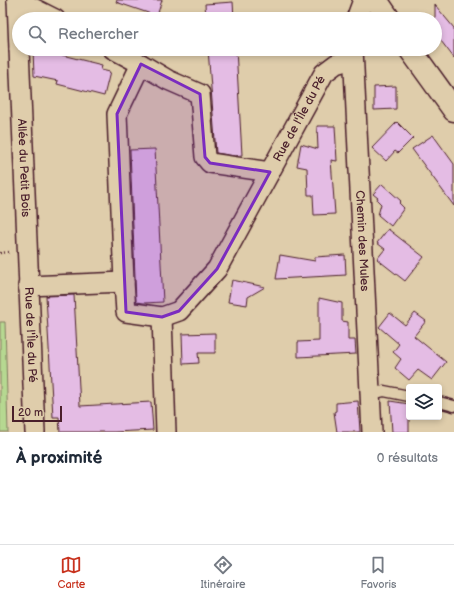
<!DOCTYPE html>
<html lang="fr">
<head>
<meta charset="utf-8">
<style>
	body { margin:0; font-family:"Balsamiq Sans",sans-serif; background:#f2f2f3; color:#1f2937 }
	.controls { position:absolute; right:12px; bottom:12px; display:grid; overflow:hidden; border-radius:4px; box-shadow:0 2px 6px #0003 }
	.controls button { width:36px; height:36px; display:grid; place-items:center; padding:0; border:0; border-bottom:1px solid #e0e1e3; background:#fff; color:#1f2937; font:20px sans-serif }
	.scale { position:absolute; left:12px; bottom:10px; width:50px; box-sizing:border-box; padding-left:4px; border:2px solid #4a1f2b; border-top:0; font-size:11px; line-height:14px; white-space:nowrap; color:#4a1f2b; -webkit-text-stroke:3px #dfcdab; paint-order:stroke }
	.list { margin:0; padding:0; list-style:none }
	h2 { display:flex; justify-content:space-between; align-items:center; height:52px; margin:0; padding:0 16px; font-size:17px }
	h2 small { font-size:13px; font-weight:400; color:#747a83 }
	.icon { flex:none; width:22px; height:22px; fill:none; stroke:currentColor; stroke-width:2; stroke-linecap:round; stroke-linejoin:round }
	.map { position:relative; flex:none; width:454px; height:432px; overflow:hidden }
	.search { position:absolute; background:#fff; box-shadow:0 2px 6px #0003; left:12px; right:12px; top:12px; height:44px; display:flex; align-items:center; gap:10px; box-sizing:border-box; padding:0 14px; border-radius:22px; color:#747a83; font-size:15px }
	.sheet { height:112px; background:#fff }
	nav { display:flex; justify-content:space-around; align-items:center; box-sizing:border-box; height:56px; border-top:1px solid #e0e1e3; background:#fff; font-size:11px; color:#747a83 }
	nav a { display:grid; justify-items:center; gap:2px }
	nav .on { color:#c8321e }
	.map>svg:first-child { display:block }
	.green { fill:#b6d891; stroke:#807c5e }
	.building { fill:#e4bce4; stroke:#4a1f2b }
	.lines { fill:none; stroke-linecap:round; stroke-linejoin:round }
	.service-casing { stroke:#4a1f2b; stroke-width:13 }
	.minor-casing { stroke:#4a1f2b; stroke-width:22 }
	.tertiary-casing { stroke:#4a1f2b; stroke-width:25 }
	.path { stroke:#4a1f2b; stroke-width:2.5; stroke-dasharray:1 3; stroke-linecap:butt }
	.service { stroke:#dfcdab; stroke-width:10 }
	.minor { stroke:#dfcdab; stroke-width:19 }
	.tertiary { stroke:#dfcdab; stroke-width:22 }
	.marked { fill:#7b2cbf; fill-opacity:0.2; stroke:#7b2cbf; stroke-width:3; stroke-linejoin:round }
	.labels { text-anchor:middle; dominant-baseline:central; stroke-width:4; stroke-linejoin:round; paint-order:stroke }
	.street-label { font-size:12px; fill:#4a1f2b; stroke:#dfcdab }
</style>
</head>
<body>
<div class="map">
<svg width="454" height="432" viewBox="0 0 454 432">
	<rect width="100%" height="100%" fill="#dfcdab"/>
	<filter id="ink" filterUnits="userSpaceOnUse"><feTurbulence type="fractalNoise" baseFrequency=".025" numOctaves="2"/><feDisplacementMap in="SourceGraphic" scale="8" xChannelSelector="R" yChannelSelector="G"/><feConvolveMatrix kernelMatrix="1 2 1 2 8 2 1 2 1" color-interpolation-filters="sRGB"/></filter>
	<g filter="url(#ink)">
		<polygon class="green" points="0,322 5,322 8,432 0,432"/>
		<g class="building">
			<polygon points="117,0 162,0 157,16 116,2"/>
			<polygon points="233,2 234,19 206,19 205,4"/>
			<polygon points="435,5 454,28 454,58 435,33"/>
			<polygon points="33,49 59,49 58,54 102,65 101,70 110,72 104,96 57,84 58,81 34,76"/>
			<polygon points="208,49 236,49 242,155 235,156 216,153"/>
			<polygon points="396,86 396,109 374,110 374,87"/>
			<polygon points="397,122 413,138 398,153 395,151 386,161 372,148"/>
			<polygon points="317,126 335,126 337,161 331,160 335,214 314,215 313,195 308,195 307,168 297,166 301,144 318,149"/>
			<polygon points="433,135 454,164 454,206 412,149"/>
			<polygon points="155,149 163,302 144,303 136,302 130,150"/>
			<polygon points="382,184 401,201 399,203 404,208 391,226 378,215 381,204 377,200 378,198 373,194"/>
			<polygon points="388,229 424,257 405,281 377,259 385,249 377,243"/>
			<polygon points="280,255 315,261 315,257 345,255 346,275 276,279"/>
			<polygon points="232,280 237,281 265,287 248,297 247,305 228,302"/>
			<polygon points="74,295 80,406 151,402 153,430 114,432 60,432 59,417 53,417 46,296"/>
			<polygon points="319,298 342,303 342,321 348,322 348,340 355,340 356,354 298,357 298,342 319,341"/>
			<polygon points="390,313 405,325 415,313 426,321 414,336 446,362 432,380 418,370 409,380 395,368 401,359 393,352 399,344 379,327"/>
			<polygon points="215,333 215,353 198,353 199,363 183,364 182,334"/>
			<polygon points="358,401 360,432 337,432 334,412 336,411 336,403"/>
			<polygon points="390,401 409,404 409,432 392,432"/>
		</g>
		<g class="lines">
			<g class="service-casing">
				<g id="service">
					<polyline points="370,394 384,391 409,396"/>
					<polyline points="439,402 454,406"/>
				</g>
			</g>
			<g class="minor-casing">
				<g id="minor">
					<polyline points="17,0 19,49"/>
					<polyline points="17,0 55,19"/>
					<polyline points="356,19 363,0"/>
					<path id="s1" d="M19,49L35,432"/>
					<polyline points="113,49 141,64 168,80 200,94 205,157 210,163 270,172"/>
					<path id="s2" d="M353,49L372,432"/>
					<path id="s3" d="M141,64L117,114L124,282L126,312L162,317L179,311L217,269L324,73L336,64L353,59"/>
					<polyline points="28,286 124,282"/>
					<polyline points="162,317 166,432"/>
				</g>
			</g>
			<g class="tertiary-casing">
				<g id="tertiary">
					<polyline points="376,0 389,19"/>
					<polyline points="410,49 454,110"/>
				</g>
			</g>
			<polyline class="path" points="0,253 10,252"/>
			<use href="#service" class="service"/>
			<use href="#minor" class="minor"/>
			<use href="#tertiary" class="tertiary"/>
		</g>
	</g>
	<path class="marked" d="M141,64L200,94L205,157L210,163L270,172L217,269L179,311L162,317L126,312L117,114Z"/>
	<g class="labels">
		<g class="street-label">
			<text stroke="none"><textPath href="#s3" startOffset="536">Rue de l'Île du Pé</textPath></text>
			<text stroke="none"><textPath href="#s1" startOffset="119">Allée du Petit Bois</textPath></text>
			<text stroke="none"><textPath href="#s2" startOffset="192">Chemin des Mules</textPath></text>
			<text stroke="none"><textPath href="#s1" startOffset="286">Rue de l'Île du Pé</textPath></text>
		</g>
	</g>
</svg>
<div class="controls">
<button><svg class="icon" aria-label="layers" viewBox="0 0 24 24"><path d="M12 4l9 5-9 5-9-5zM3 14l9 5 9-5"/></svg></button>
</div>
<div class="scale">20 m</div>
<div class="search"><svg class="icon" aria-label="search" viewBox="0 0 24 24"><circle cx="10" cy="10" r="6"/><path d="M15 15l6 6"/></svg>Rechercher</div>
</div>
<section class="sheet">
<h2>À proximité<small>0 résultats</small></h2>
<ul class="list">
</ul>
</section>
<nav>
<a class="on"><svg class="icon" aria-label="map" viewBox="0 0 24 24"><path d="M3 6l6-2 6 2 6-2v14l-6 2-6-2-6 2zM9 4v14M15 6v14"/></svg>Carte</a>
<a><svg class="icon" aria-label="directions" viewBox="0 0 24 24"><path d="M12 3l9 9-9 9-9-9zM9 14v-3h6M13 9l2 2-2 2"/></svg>Itinéraire</a>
<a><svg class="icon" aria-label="saved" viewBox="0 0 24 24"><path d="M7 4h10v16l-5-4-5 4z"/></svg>Favoris</a>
</nav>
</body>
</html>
